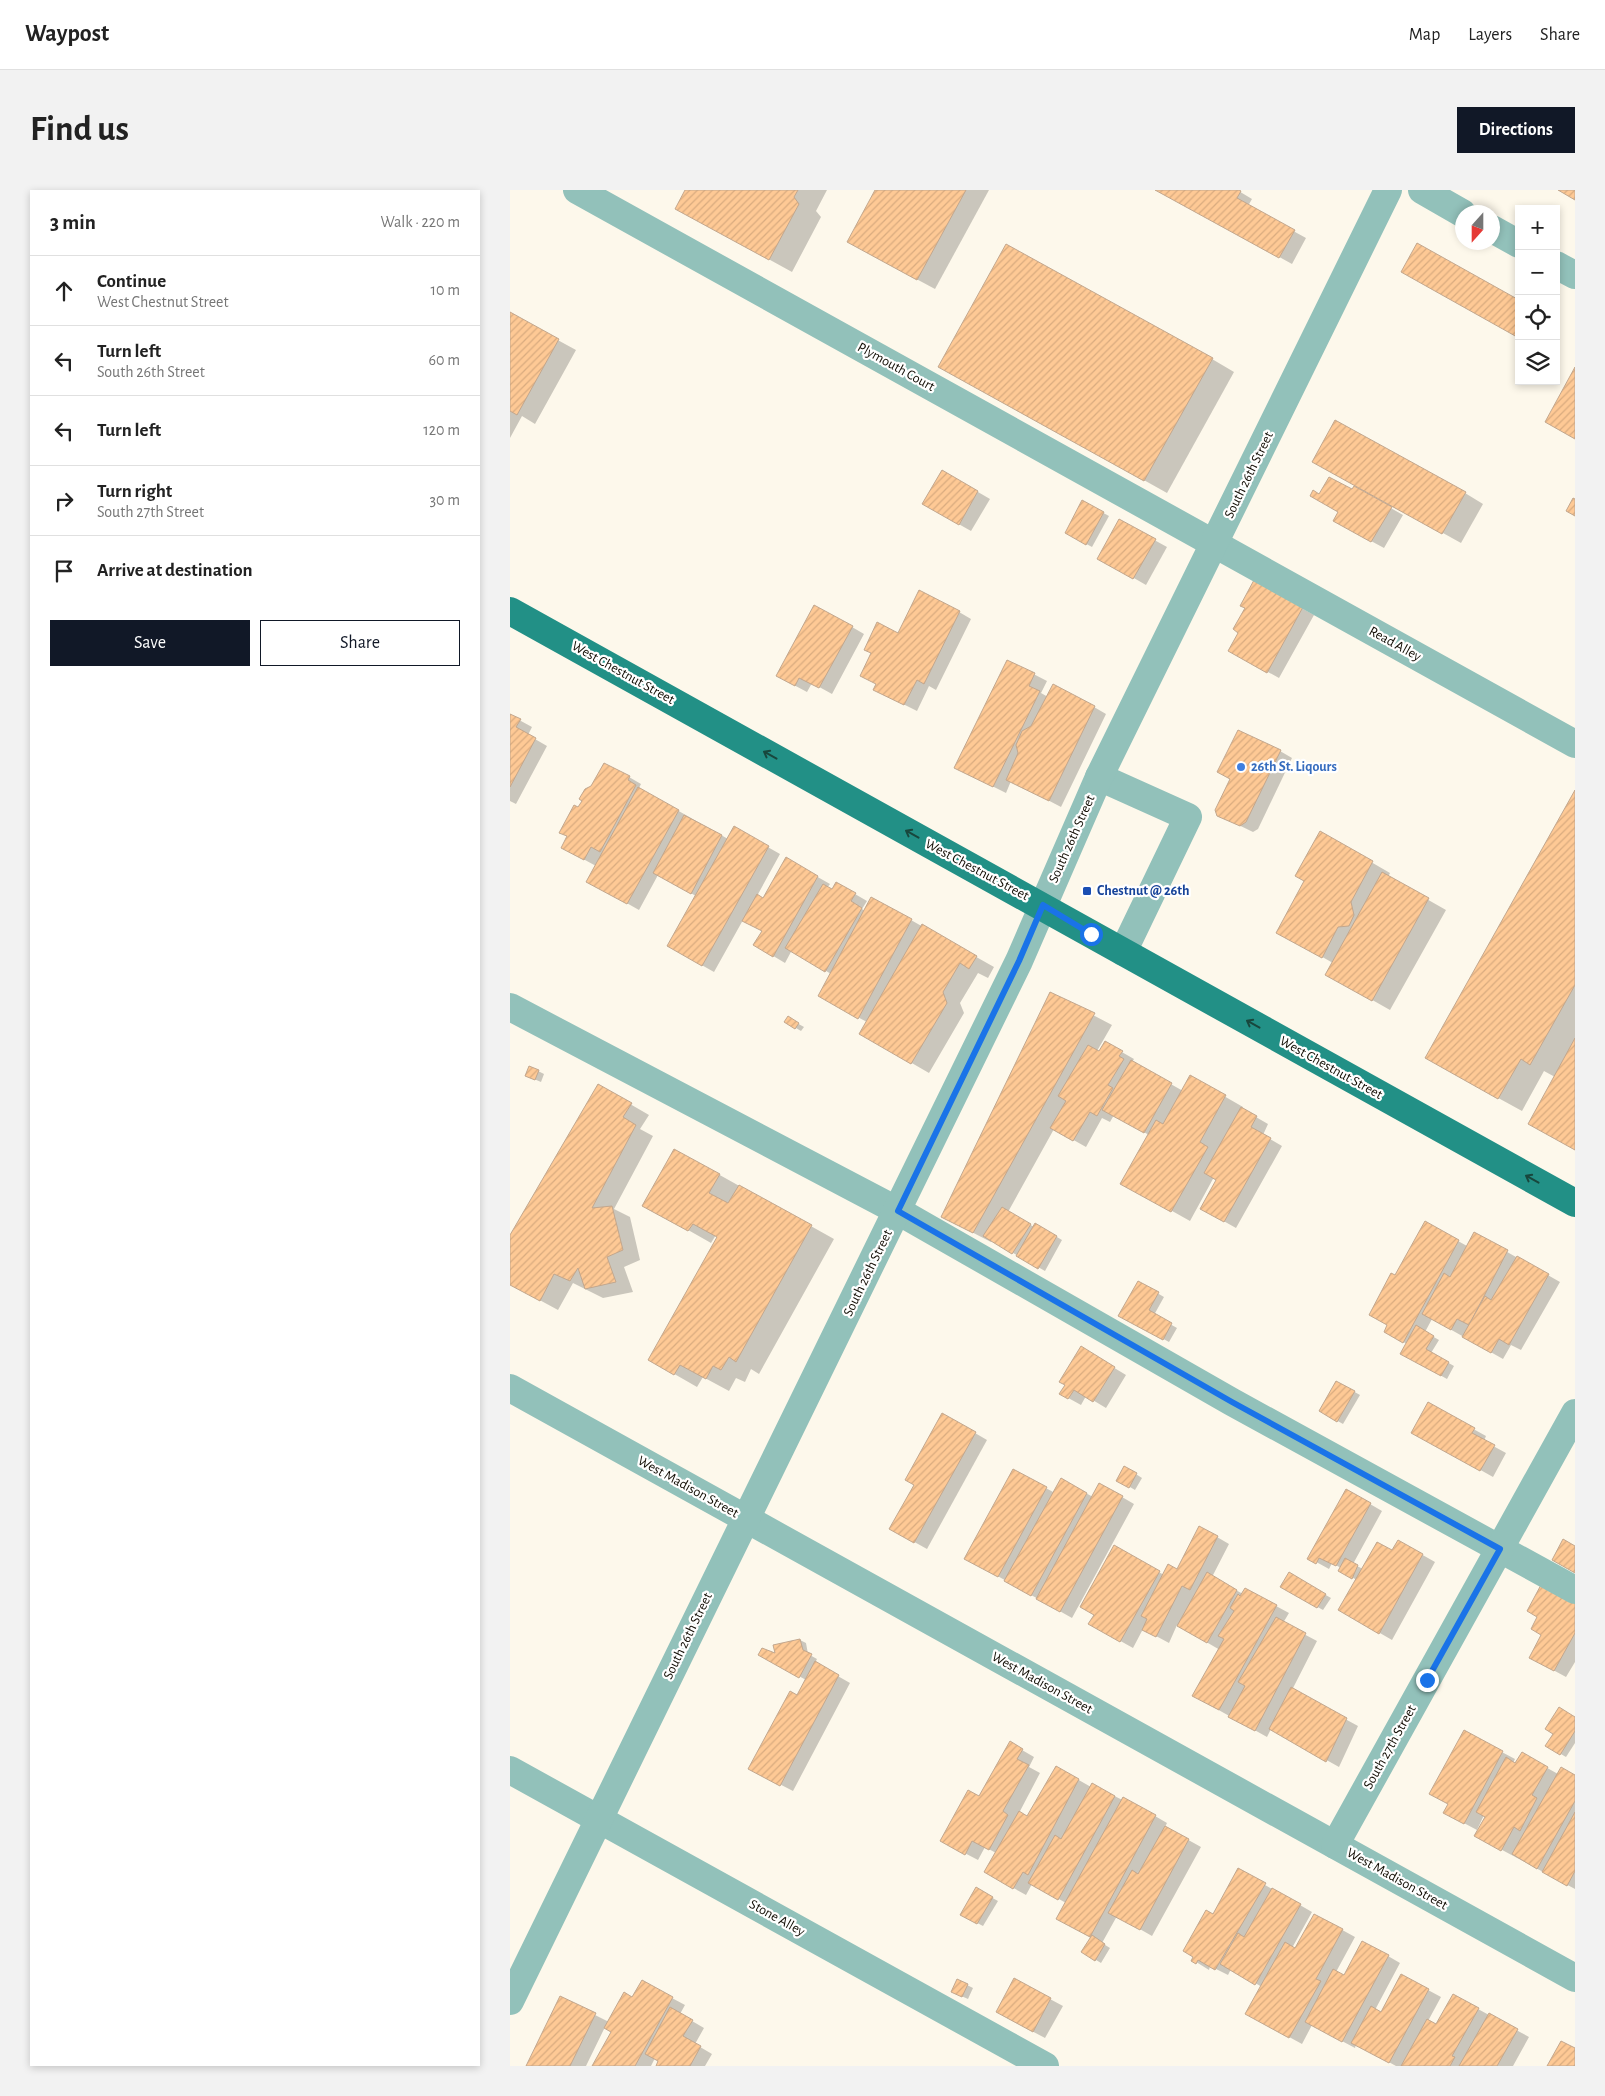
<!DOCTYPE html>
<html lang="en">
<head>
<meta charset="utf-8">
<style>
	body { margin:0; font-family:"Alegreya Sans",sans-serif; background:#f2f2f2; color:#222 }
	.controls { position:absolute; right:15px; top:15px; display:grid; overflow:hidden; border-radius:0px; box-shadow:0 2px 8px #0003 }
	.controls button { width:45px; height:45px; display:grid; place-items:center; padding:0; border:0; border-bottom:1px solid #e0e0e0; background:#fff; color:#222; font:25px sans-serif }
	.compass { position:absolute; left:945px; top:15px; width:45px; height:45px; border-radius:50%; background:#fff; box-shadow:0 2px 8px #0003; rotate:201deg }
	.stop { position:absolute; width:15px; height:15px; margin:-11px; border:4px solid #1a73e8; border-radius:50%; background:#fff }
	.stop.end { background:#1a73e8; border-color:#fff; box-shadow:0 1px 5px #0008 }
	.list { margin:0; padding:0; list-style:none }
	h2 { display:flex; justify-content:space-between; align-items:center; height:65px; margin:0; padding:0 20px; font-size:21px }
	h2 small { font-size:16px; font-weight:400; color:#767676 }
	.list li { display:grid; grid-template-columns:32px 1fr auto; gap:15px; align-items:center; box-sizing:border-box; height:70px; padding:0 20px; border-top:1px solid #e0e0e0 }
	.list b { display:block; font-size:19px; white-space:nowrap }
	.list p { margin:0; font-size:16px; white-space:nowrap; color:#767676 }
	.list em { font-size:16px; font-style:normal; color:#767676 }
	.actions { display:flex; gap:10px; padding:15px 20px }
	.actions a { flex:1; padding:11px 0; border:1px solid #111827; border-radius:0px; text-align:center; font-size:18px; color:#111827 }
	.actions .main { background:#111827; color:#fff }
	.icon { flex:none; width:28px; height:28px; fill:none; stroke:currentColor; stroke-width:2; stroke-linecap:round; stroke-linejoin:round }
	.map { position:relative; flex:none; width:1065px; height:1876px; overflow:hidden; border-radius:0px }
	header { display:flex; align-items:center; gap:30px; box-sizing:border-box; height:70px; padding:0 25px; background:#fff; border-bottom:1px solid #e0e0e0 }
	header strong { font-size:24px }
	nav { display:flex; gap:28px; margin-inline-start:auto; font-size:18px }
	.intro { display:flex; align-items:center; justify-content:space-between; box-sizing:border-box; height:120px; padding:0 30px }
	h1 { margin:0; font-size:35px }
	.button { padding:12px 22px; border-radius:0px; background:#111827; color:#fff; font-size:18px; font-weight:700 }
	main { display:flex; gap:30px; padding:0 30px }
	aside { flex:1; background:#fff; border-radius:0px; box-shadow:0 2px 8px #0003 }
	.map>svg:first-child { display:block }
	.shadow { fill:#0003 }
	.building { fill:url(#building-hatch); stroke:#c2a78e }
	.lines { fill:none; stroke-linecap:round; stroke-linejoin:round }
	.minor { stroke:#92c1ba; stroke-width:28 }
	.major { stroke:#229086; stroke-width:28 }
	.oneway { stroke:#18473d }
	.route { stroke:#1a73e8; stroke-width:6 }
	.shop-dot { fill:#3f7fe0; stroke:#fff; stroke-width:2 }
	.transit-dot { fill:#1a4fb4; stroke:#fff; stroke-width:2 }
	.labels { text-anchor:middle; dominant-baseline:central; stroke-width:4.5; stroke-linejoin:round; paint-order:stroke }
	.street-label { font-size:14px; fill:#100b02; stroke:#fff }
	.shop-label { font-size:14px; font-weight:bold; fill:#366cbe; stroke:#fff; text-anchor:start }
	.transit-label { font-size:14px; font-weight:bold; fill:#164399; stroke:#fff; text-anchor:start }
</style>
</head>
<body>
<header>
<strong>Waypost</strong>
<nav><a>Map</a><a>Layers</a><a>Share</a></nav>
</header>
<div class="intro"><h1>Find us</h1><a class="button">Directions</a></div>
<main>
<aside>
<h2>3 min<small>Walk · 220 m</small></h2>
<ul class="list">
<li><svg class="icon" aria-label="ahead" viewBox="0 0 24 24"><path d="M12 20V5M6 11l6-6 6 6"/></svg><div><b>Continue</b><p>West Chestnut Street</p></div><em>10 m</em></li>
<li><svg class="icon" aria-label="left" viewBox="0 0 24 24"><path d="M17 20v-9H6M10 6l-5 5 5 5"/></svg><div><b>Turn left</b><p>South 26th Street</p></div><em>60 m</em></li>
<li><svg class="icon" aria-label="left" viewBox="0 0 24 24"><path d="M17 20v-9H6M10 6l-5 5 5 5"/></svg><div><b>Turn left</b></div><em>120 m</em></li>
<li><svg class="icon" aria-label="right" viewBox="0 0 24 24"><path d="M7 20v-9h11M14 6l5 5-5 5"/></svg><div><b>Turn right</b><p>South 27th Street</p></div><em>30 m</em></li>
<li><svg class="icon" aria-label="arrive" viewBox="0 0 24 24"><path d="M6 21V4h12l-3 4 3 4H6"/></svg><div><b>Arrive at destination</b></div></li>
</ul>
<div class="actions"><a class="main">Save</a><a>Share</a></div>
</aside>
<div class="map">
<svg width="1065" height="1876" viewBox="0 0 1065 1876">
	<defs>
		<pattern id="building-hatch" width="6" height="6" patternUnits="userSpaceOnUse" patternTransform="scale(1.25)"><rect width="6" height="6" fill="#fec995"/><path d="M-1 1l2-2M0 6l6-6M5 7l2-2" fill="none" stroke="#d9ab7f"/></pattern>
	</defs>
	<rect width="100%" height="100%" fill="#fdf8eb"/>
	<g class="shadow">
		<polygon points="176,0 317,0 306,21 311,27 282,82 189,31"/>
		<polygon points="366,0 479,0 425,99 356,62"/>
		<polygon points="648,0 727,0 742,9 738,16 796,48 782,74"/>
		<polygon points="0,124 66,160 25,234 12,226 0,248"/>
		<polygon points="702,169 724,182 657,303 453,189"/>
		<polygon points="432,281 480,309 461,341 413,314"/>
		<polygon points="821,281 955,303 973,314 951,353"/>
		<polygon points="844,297 893,325 874,358 824,331 829,322 809,305 842,301"/>
		<polygon points="573,312 599,326 582,357 556,343"/>
		<polygon points="610,331 657,357 636,395 589,368"/>
		<polygon points="744,392 804,425 769,488 720,461 730,442"/>
		<polygon points="449,422 461,429 426,500 419,496 407,521 377,506 367,494 362,463 388,445"/>
		<polygon points="342,437 354,444 322,504 302,493 297,502 280,493"/>
		<polygon points="498,471 537,491 531,503 538,507 584,517 596,524 551,617 501,591 496,603 458,584"/>
		<polygon points="0,525 22,537 18,545 37,556 6,614 0,611"/>
		<polygon points="770,561 782,568 748,639 743,642 708,625"/>
		<polygon points="119,587 131,594 129,598 137,603 218,649 224,638 270,664 247,706 254,710 276,669 320,694 317,698 323,700 326,693 357,711 352,719 355,721 362,708 484,777 478,788 468,783 450,813 454,823 419,883 350,843 357,832 321,813 321,784 282,760 275,773 245,755 253,741 233,730 204,782 158,756 186,706 148,685 129,720 90,698 86,676 64,664 69,619"/>
		<polygon points="1065,602 1065,959 1045,887 1034,881 1012,921 939,881"/>
		<polygon points="811,643 880,683 878,687 936,720 880,820 834,794 823,773 768,742 796,691"/>
		<polygon points="541,803 602,835 587,861 590,863 596,853 624,869 622,872 673,901 681,887 733,917 732,919 758,934 753,945 772,956 726,1038 692,1019 708,990 704,987 680,1031 630,1003 639,945 604,925 600,932 592,928 576,957 544,939 498,1022 524,1037 525,1034 552,1050 535,1081 482,1051 481,1052 450,1036"/>
		<polygon points="278,828 294,837 291,841 276,832"/>
		<polygon points="28,881 34,884 31,892 17,886"/>
		<polygon points="89,896 139,925 130,939 143,946 104,1019 120,1027 130,1070 114,1077 123,1102 93,1108 63,1093 48,1120 0,1094 0,1047"/>
		<polygon points="165,960 324,1049 249,1184 241,1179 235,1192 226,1188 219,1201 193,1187 187,1197 140,1170 208,1047 206,1045 201,1053 157,1028"/>
		<polygon points="964,1043 1050,1092 1011,1160 1001,1155 993,1169 922,1129 915,1142 929,1150 921,1163 944,1176 937,1189 892,1164 897,1154 875,1142 879,1135 886,1087 948,1051 957,1056"/>
		<polygon points="628,1092 654,1107 644,1125 667,1138 659,1152 610,1125"/>
		<polygon points="583,1165 616,1185 596,1218 576,1206 571,1215 551,1204"/>
		<polygon points="827,1192 850,1205 833,1234 810,1221"/>
		<polygon points="918,1214 976,1246 974,1251 996,1263 983,1287 903,1242"/>
		<polygon points="465,1243 477,1250 417,1359 381,1339"/>
		<polygon points="615,1277 632,1288 625,1300 608,1290"/>
		<polygon points="504,1281 545,1303 552,1290 583,1307 612,1307 624,1314 562,1428 468,1375"/>
		<polygon points="860,1314 872,1321 843,1374 853,1379 882,1362 888,1351 925,1372 882,1450 830,1420 847,1390 830,1381 831,1378 822,1373 819,1379 799,1368"/>
		<polygon points="707,1347 719,1354 702,1387 733,1404 736,1400 779,1423 773,1433 807,1451 782,1500 848,1536 829,1577 761,1539 757,1547 696,1513 710,1460 667,1435 659,1453 633,1439 623,1458 580,1434 586,1424 604,1357 654,1385 668,1380"/>
		<polygon points="779,1384 821,1408 813,1420 772,1397"/>
		<polygon points="1065,1413 1065,1472 1056,1487 1032,1474 1033,1444 1029,1426"/>
		<polygon points="290,1450 296,1453 298,1464 307,1469 305,1473 340,1493 283,1601 252,1585 296,1490 250,1464 266,1465"/>
		<polygon points="1065,1528 1065,1553 1056,1567 1037,1556"/>
		<polygon points="954,1542 1005,1569 1003,1573 1006,1575 1012,1564 1048,1584 1065,1587 1065,1699 966,1646 977,1627 974,1625 967,1640 935,1623 940,1614"/>
		<polygon points="500,1553 524,1567 519,1577 530,1583 509,1623 517,1628 546,1577 581,1597 582,1595 645,1626 657,1633 655,1637 691,1657 642,1746 607,1726 592,1753 600,1758 591,1773 573,1762 582,1748 560,1736 556,1713 522,1694 516,1705 475,1682 486,1663 475,1657 468,1670 443,1657"/>
		<polygon points="729,1680 802,1722 782,1758 786,1760 805,1725 845,1747 826,1782 834,1787 878,1766 890,1773 865,1820 871,1824 892,1786 931,1807 918,1831 927,1835 968,1819 1019,1847 1003,1876 886,1876 846,1854 845,1858 802,1835 792,1854 737,1824 752,1797 721,1779 718,1785 700,1776 699,1780 683,1770 703,1726"/>
		<polygon points="466,1699 488,1711 473,1736 452,1725"/>
		<polygon points="504,1790 553,1816 535,1848 499,1829"/>
		<polygon points="132,1792 175,1815 170,1824 194,1838 185,1854 202,1864 195,1876 147,1876 150,1871 145,1868 141,1876 83,1876 103,1842 95,1837 76,1876 18,1876 51,1808 99,1832 123,1809"/>
		<polygon points="457,1795 463,1798 458,1809 449,1805"/>
	</g>
	<g class="building">
		<polygon points="175,0 288,0 284,7 289,14 259,70 165,19"/>
		<polygon points="365,0 456,0 407,90 337,52"/>
		<polygon points="645,0 729,0 731,1 727,8 785,40 769,68"/>
		<polygon points="1048,0 1065,0 1065,10"/>
		<polygon points="907,53 1009,110 1009,143 1007,147 891,82"/>
		<polygon points="496,54 703,168 634,291 428,177"/>
		<polygon points="0,122 49,149 7,225 0,221"/>
		<polygon points="1065,177 1065,249 1035,232"/>
		<polygon points="825,230 956,302 932,344 802,272"/>
		<polygon points="432,280 468,301 449,335 412,314"/>
		<polygon points="819,287 842,299 844,296 882,317 861,352 823,331 828,322 800,306 803,300 809,304"/>
		<polygon points="1063,308 1065,309 1065,326 1056,321"/>
		<polygon points="572,310 594,322 576,355 555,343"/>
		<polygon points="609,329 646,349 623,389 587,369"/>
		<polygon points="744,390 793,417 757,483 718,461 728,443 723,439 735,418 730,416"/>
		<polygon points="409,400 450,421 414,494 407,490 394,515 363,500 366,494 350,486 361,463 354,460 367,432 388,443"/>
		<polygon points="304,415 343,436 309,498 289,488 285,496 266,486"/>
		<polygon points="497,470 525,483 519,496 530,501 483,597 444,578"/>
		<polygon points="543,494 585,516 539,611 496,590 508,563 506,555 512,541 521,536"/>
		<polygon points="0,524 11,529 6,537 26,548 0,597"/>
		<polygon points="728,540 771,560 736,632 730,636 707,626 705,620 720,589 707,582"/>
		<polygon points="94,573 120,586 118,590 126,595 90,662 81,657 74,670 51,658 57,646 49,643 64,615 68,617 72,611 69,609 75,599 81,596"/>
		<polygon points="128,597 169,620 117,714 76,692"/>
		<polygon points="1065,600 1065,795 1020,875 1011,869 988,909 915,868"/>
		<polygon points="174,625 212,645 181,704 143,683"/>
		<polygon points="224,636 259,656 192,776 157,756"/>
		<polygon points="810,641 863,671 841,712 844,725 839,736 828,737 812,768 766,743 794,691 785,686"/>
		<polygon points="276,667 308,686 263,767 243,755 252,741 232,731 247,704 253,708"/>
		<polygon points="872,682 919,708 862,811 815,785"/>
		<polygon points="326,692 346,703 341,711 352,718 315,782 275,758 313,694 322,699"/>
		<polygon points="361,707 402,729 348,829 308,806"/>
		<polygon points="412,734 467,766 459,779 450,773 433,802 437,813 401,874 349,844"/>
		<polygon points="540,802 585,823 463,1043 431,1027"/>
		<polygon points="278,826 289,833 285,839 274,832"/>
		<polygon points="1065,848 1065,960 1018,934"/>
		<polygon points="595,851 613,861 609,866 614,869 598,895 603,898 587,926 580,922 563,951 540,938 556,911 548,906 578,855 589,861"/>
		<polygon points="621,870 662,893 634,943 592,920"/>
		<polygon points="19,876 29,880 25,890 15,886"/>
		<polygon points="680,885 716,905 690,952 698,957 661,1022 610,994 646,930 653,934"/>
		<polygon points="88,894 122,913 113,927 126,935 82,1018 102,1016 113,1060 97,1067 106,1092 75,1099 68,1078 60,1091 44,1084 30,1111 0,1095 0,1045"/>
		<polygon points="731,917 747,926 741,937 761,948 714,1032 690,1019 706,990 694,983"/>
		<polygon points="164,959 210,984 199,1003 218,1013 229,995 302,1035 226,1172 219,1167 211,1180 203,1176 196,1189 170,1175 164,1185 138,1170 207,1047 183,1034 178,1041 132,1016"/>
		<polygon points="492,1017 521,1034 502,1064 473,1046"/>
		<polygon points="915,1031 949,1050 893,1153 874,1142 877,1135 859,1125 881,1083 885,1085"/>
		<polygon points="525,1033 547,1046 528,1079 506,1066"/>
		<polygon points="964,1042 998,1060 959,1135 947,1129 941,1140 912,1124 934,1083 940,1087"/>
		<polygon points="1007,1066 1039,1084 999,1155 989,1149 981,1163 952,1147 975,1106 981,1110"/>
		<polygon points="628,1091 649,1102 639,1120 662,1133 653,1150 608,1126"/>
		<polygon points="906,1135 924,1146 916,1159 939,1172 931,1186 890,1164"/>
		<polygon points="571,1156 605,1177 583,1212 564,1200 558,1209 549,1204 555,1195 549,1192"/>
		<polygon points="826,1191 845,1201 827,1232 809,1221"/>
		<polygon points="918,1212 965,1238 962,1243 985,1255 970,1281 901,1243"/>
		<polygon points="432,1223 466,1242 404,1353 379,1339 404,1295 395,1290"/>
		<polygon points="614,1276 627,1283 619,1298 606,1291"/>
		<polygon points="503,1279 537,1297 488,1387 454,1369"/>
		<polygon points="551,1288 577,1303 521,1406 494,1391"/>
		<polygon points="589,1293 613,1306 550,1422 526,1409"/>
		<polygon points="836,1299 861,1313 826,1376 809,1368 806,1374 797,1369"/>
		<polygon points="689,1336 708,1346 680,1400 672,1396 646,1447 632,1440 637,1429 631,1426 658,1374 667,1379"/>
		<polygon points="1053,1349 1065,1356 1065,1383 1042,1370"/>
		<polygon points="888,1350 913,1364 869,1444 828,1420 867,1352 882,1360"/>
		<polygon points="604,1355 650,1381 610,1452 578,1434 584,1425 570,1417"/>
		<polygon points="835,1368 848,1375 842,1389 828,1381"/>
		<polygon points="697,1382 727,1400 697,1453 667,1436"/>
		<polygon points="779,1382 816,1404 807,1418 770,1397"/>
		<polygon points="1032,1393 1065,1411 1065,1443 1044,1481 1019,1468 1031,1445 1021,1439 1027,1427 1017,1421"/>
		<polygon points="735,1398 767,1415 709,1520 682,1506 714,1449 708,1446 724,1421 720,1418 728,1404 730,1406"/>
		<polygon points="766,1427 796,1443 745,1541 718,1527 735,1496 728,1492"/>
		<polygon points="290,1449 293,1460 302,1464 289,1488 248,1465 252,1458 265,1463 263,1455"/>
		<polygon points="305,1471 329,1485 270,1596 238,1579 280,1501 287,1505"/>
		<polygon points="781,1497 837,1528 816,1572 759,1539"/>
		<polygon points="1049,1517 1065,1527 1065,1541 1050,1565 1035,1556 1043,1544 1035,1539"/>
		<polygon points="954,1540 993,1561 954,1634 933,1623 938,1614 919,1604"/>
		<polygon points="500,1551 513,1559 507,1569 519,1575 493,1621 498,1625 479,1660 462,1651 455,1665 430,1651 458,1600 469,1606"/>
		<polygon points="1012,1562 1038,1577 1022,1605 1027,1608 1010,1641 1004,1637 991,1661 964,1646 975,1627 966,1622 996,1567 1005,1573"/>
		<polygon points="546,1576 569,1589 518,1685 513,1682 503,1699 474,1682 509,1621 517,1626"/>
		<polygon points="1051,1577 1065,1585 1065,1611 1027,1679 1002,1664"/>
		<polygon points="582,1593 605,1606 548,1710 518,1693 545,1645 551,1649"/>
		<polygon points="613,1607 646,1625 580,1747 546,1729"/>
		<polygon points="1065,1622 1065,1681 1057,1696 1032,1682"/>
		<polygon points="655,1636 679,1649 630,1740 598,1723 622,1680 628,1684"/>
		<polygon points="728,1678 756,1693 705,1780 688,1770 686,1774 681,1771 683,1767 673,1761 696,1720 703,1724"/>
		<polygon points="466,1697 483,1707 467,1734 450,1725"/>
		<polygon points="762,1698 791,1714 745,1795 710,1774 728,1743 734,1747"/>
		<polygon points="804,1724 833,1739 806,1789 811,1791 779,1848 735,1824 775,1752 785,1758"/>
		<polygon points="582,1745 595,1754 585,1771 571,1762"/>
		<polygon points="852,1751 879,1765 832,1852 795,1832 823,1779 834,1785"/>
		<polygon points="891,1784 919,1799 879,1873 841,1853 861,1816 871,1822"/>
		<polygon points="504,1788 541,1808 523,1842 486,1822"/>
		<polygon points="447,1789 458,1794 452,1807 441,1802"/>
		<polygon points="132,1790 163,1807 125,1876 82,1876 101,1842 94,1838 114,1802 122,1807"/>
		<polygon points="943,1804 969,1818 942,1866 945,1867 940,1876 891,1876 917,1829 926,1834"/>
		<polygon points="50,1806 86,1823 60,1876 16,1876"/>
		<polygon points="160,1817 183,1830 173,1846 191,1856 180,1876 146,1876 148,1871 135,1864"/>
		<polygon points="979,1823 1008,1839 987,1876 949,1876"/>
		<polygon points="1051,1851 1065,1858 1065,1876 1037,1876"/>
	</g>
	<g class="lines">
		<g class="minor">
			<polyline points="67,0 1065,554"/>
			<polyline points="912,0 952,23"/>
			<polyline points="982,39 1009,54"/>
			<polyline points="1046,75 1065,85"/>
			<polyline points="589,587 678,627 613,762"/>
			<polyline points="0,817 388,1021 722,1212 1065,1400"/>
			<polyline points="0,1198 1065,1788"/>
			<polyline points="0,1580 535,1876"/>
			<polyline points="825,1655 1065,1223"/>
			<polyline points="0,1811 509,771 589,587 878,0"/>
		</g>
		<polyline class="major" points="0,421 1065,1013"/>
	</g>
	<defs><path id="oneway-shaft" d="M-6 0H5M1.5-3L5.5 0L1.5 3" fill="none" stroke-width="1.6" stroke-linecap="round" stroke-linejoin="round" transform="scale(1.25)"/></defs>
	<g class="oneway">
		<use href="#oneway-shaft" transform="translate(260 565) rotate(-151)"/>
		<use href="#oneway-shaft" transform="translate(402 644) rotate(-151)"/>
		<use href="#oneway-shaft" transform="translate(743 834) rotate(-151)"/>
		<use href="#oneway-shaft" transform="translate(1022 989) rotate(-151)"/>
	</g>
	<g class="lines">
		<polyline class="route" points="581,744 533,715 509,771 388,1021 722,1212 990,1359 917,1490"/>
	</g>
	<circle class="shop-dot" cx="731" cy="577" r="5"/>
	<rect class="transit-dot" x="572" y="696" width="10" height="10" rx="2.5"/>
	<g class="labels">
		<g class="street-label">
			<text transform="translate(386 177) rotate(29)">Plymouth Court</text>
			<text transform="translate(739 285) rotate(-64)">South 26th Street</text>
			<text transform="translate(885 454) rotate(29)">Read Alley</text>
			<text transform="translate(113 483) rotate(29)">West Chestnut Street</text>
			<text transform="translate(562 649) rotate(-66)">South 26th Street</text>
			<text transform="translate(467 680) rotate(28)">West Chestnut Street</text>
			<text transform="translate(821 878) rotate(29)">West Chestnut Street</text>
			<text transform="translate(358 1083) rotate(-64)">South 26th Street</text>
			<text transform="translate(178 1297) rotate(29)">West Madison Street</text>
			<text transform="translate(178 1446) rotate(-64)">South 26th Street</text>
			<text transform="translate(532 1493) rotate(29)">West Madison Street</text>
			<text transform="translate(880 1557) rotate(-61)">South 27th Street</text>
			<text transform="translate(887 1689) rotate(29)">West Madison Street</text>
			<text transform="translate(267 1728) rotate(29)">Stone Alley</text>
		</g>
		<g class="shop-label">
			<text x="741" y="577">26th St. Liqours</text>
		</g>
		<g class="transit-label">
			<text x="587" y="701">Chestnut @ 26th</text>
		</g>
	</g>
</svg>
<div class="controls">
<button>+</button>
<button>−</button>
<button><svg class="icon" aria-label="locate" viewBox="0 0 24 24"><circle cx="12" cy="12" r="6"/><path d="M12 2v4M12 18v4M2 12h4M18 12h4"/></svg></button>
<button><svg class="icon" aria-label="layers" viewBox="0 0 24 24"><path d="M12 4l9 5-9 5-9-5zM3 14l9 5 9-5"/></svg></button>
</div>
<svg class="compass" viewBox="-18 -18 36 36"><path d="M0-13l5 13h-10z" fill="#e53935"/><path d="M0 13l5-13h-10z" fill="#767676"/></svg>
<div class="stop" style="left:581px;top:744px"></div>
<div class="stop end" style="left:917px;top:1490px"></div>
</div>
</main>
</body>
</html>
